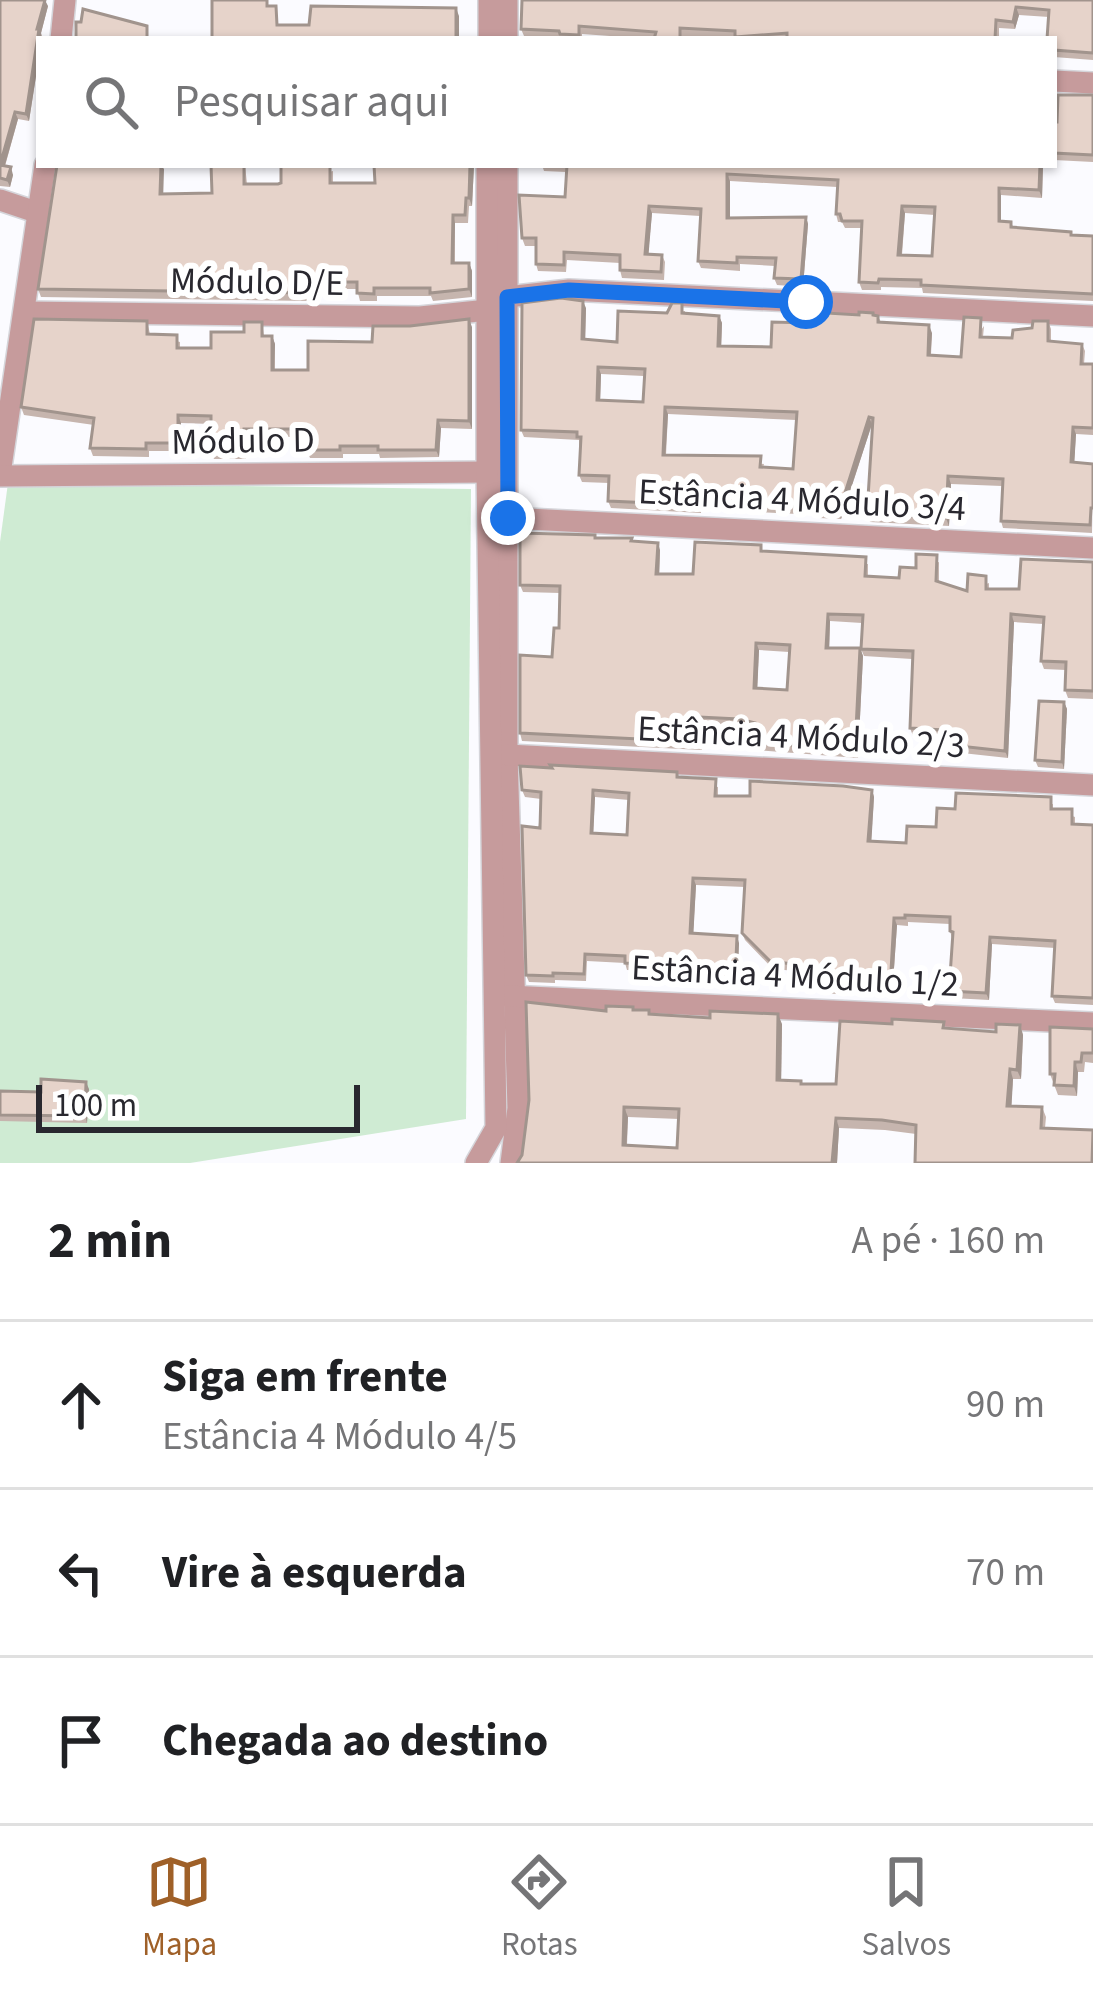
<!DOCTYPE html>
<html lang="pt">
<head>
<meta charset="utf-8">
<style>
	body { margin:0; font-family:"Source Sans 3",sans-serif; background:#f6f6f6; color:#202124 }
	.scale { position:absolute; left:36px; bottom:30px; width:324px; box-sizing:border-box; padding-left:12px; border:6px solid #29282f; border-top:0; font-size:33px; line-height:42px; white-space:nowrap; color:#29282f; -webkit-text-stroke:9px #fff; paint-order:stroke }
	.stop { position:absolute; width:36px; height:36px; margin:-27px; border:9px solid #1a73e8; border-radius:50%; background:#fff }
	.stop.end { background:#1a73e8; border-color:#fff; box-shadow:0 3px 12px #0008 }
	.list { margin:0; padding:0; list-style:none }
	h2 { display:flex; justify-content:space-between; align-items:center; height:156px; margin:0; padding:0 48px; font-size:51px }
	h2 small { font-size:39px; font-weight:400; color:#757577 }
	.list li { display:grid; grid-template-columns:78px 1fr auto; gap:36px; align-items:center; box-sizing:border-box; height:168px; padding:0 48px; border-top:3px solid #e0e0e0 }
	.list b { display:block; font-size:45px; white-space:nowrap }
	.list p { margin:0; font-size:39px; white-space:nowrap; color:#757577 }
	.list em { font-size:39px; font-style:normal; color:#757577 }
	.icon { flex:none; width:66px; height:66px; fill:none; stroke:currentColor; stroke-width:2; stroke-linecap:round; stroke-linejoin:round }
	.map { position:relative; flex:none; width:1093px; height:1163px; overflow:hidden }
	.search { position:absolute; background:#fff; box-shadow:0 3px 9px #0004; left:36px; right:36px; top:36px; height:132px; display:flex; align-items:center; gap:30px; box-sizing:border-box; padding:0 42px; border-radius:0px; color:#757577; font-size:45px }
	.sheet { height:660px; background:#fff }
	nav { display:flex; justify-content:space-around; align-items:center; box-sizing:border-box; height:168px; border-top:3px solid #e0e0e0; background:#fff; font-size:33px; color:#757577 }
	nav a { display:grid; justify-items:center; gap:6px }
	nav .on { color:#9f6028 }
	.map>svg:first-child { display:block }
	.green { fill:#cfebd3 }
	.lines { fill:none; stroke-linecap:round; stroke-linejoin:round }
	.minor-casing { stroke:#d5d5da; stroke-width:24 }
	.minor { stroke:#c69b9c; stroke-width:21 }
	.wall { fill:#c6b5ae; fill-rule:evenodd }
	.shaded-wall { fill:#a1948d }
	.building { fill:#e6d3ca; stroke:#a1948d; stroke-width:3; fill-rule:evenodd }
	.route { stroke:#1a73e8; stroke-width:15 }
	.labels { text-anchor:middle; dominant-baseline:central; stroke-width:12; stroke-linejoin:round; paint-order:stroke }
	.street-label { font-size:36px; fill:#29282f; stroke:#fff }
</style>
</head>
<body>
<div class="map">
<svg width="1093" height="1163" viewBox="0 0 1093 1163">
	<rect width="100%" height="100%" fill="#fbfbff"/>
	<polygon class="green" points="8,483 471,489 466,1119 190,1163 0,1163 0,542"/>
	<g class="lines">
		<g class="minor-casing">
			<g id="minor">
				<polyline points="507,0 507,39"/>
				<polyline points="61,39 65,0"/>
				<polyline points="489,39 489,0"/>
				<polyline points="1054,81 1093,83"/>
				<polyline points="507,165 507,755 518,1108 511,1163"/>
				<polyline points="0,200 39,213"/>
				<polyline points="25,312 420,317 488,310 507,297 569,290 1093,316"/>
				<polyline points="0,474 45,165"/>
				<polyline points="0,476 487,472"/>
				<polyline points="508,518 1093,548"/>
				<polyline points="507,755 1093,785"/>
				<polyline points="506,996 1093,1023"/>
				<polyline points="476,1163 496,1128 487,472 487,165"/>
			</g>
		</g>
		<use href="#minor" class="minor"/>
	</g>
	<g class="wall">
		<polygon points="0,0 48,6 41,33 42,37 29,121 18,119 5,166 13,175 10,187 0,186"/>
		<polygon points="1093,0 1093,60 1054,57 1054,39 1049,17 1019,15 1015,29 999,28 999,39 736,39 683,36 683,39 652,39 582,34 582,39 562,39 524,36 521,29"/>
		<polygon points="1093,95 1093,162 1054,160 1054,122 1057,122"/>
		<polygon points="57,165 162,165 163,194 212,193 245,165 247,184 278,184 333,171 333,183 375,183 474,165 472,206 469,206 468,223 455,223 455,263 469,263 472,271 472,297 433,301 431,296 377,296 377,301 360,301 357,289 312,289 312,301 41,297 38,289"/>
		<path d="M542,165H1043L1042,198L1001,195V221L1011,222L1013,227L1071,232L1072,235L1093,236V301L923,293L922,288L881,287V290H862L859,282L862,228H845L842,222H838L836,214L837,187L730,181V218L806,217L808,224L803,287L777,285L774,278L775,266L740,264V271L701,268L698,261L700,216L652,213L648,254L662,255L665,262L664,280L622,278L620,270V263L567,260L566,272L538,271L536,264V246H525L522,238L565,197L566,172L544,171ZM905,213L935,215L932,256L902,255Z"/>
		<path d="M586,308L585,340L617,342L667,313L685,311V313L719,316L722,323L721,346L771,347L810,323L878,316L881,322L932,333L931,355L961,357L984,326L983,337L1012,338L1048,321L1051,329V342L1082,344L1085,351L1084,364H1093V435L1076,434L1074,462L1093,464L1092,533L1003,528L1001,521L1002,486L951,484L949,526L870,522L867,514L872,424L841,519L819,518L818,515L701,509V513L611,508L608,501L609,483L582,482L579,475V440L524,437L521,430ZM601,374L644,376L643,402L600,400ZM668,414L796,420L793,469L763,467L764,464L666,455Z"/>
		<polygon points="147,321 150,334 180,342 180,348 211,348 262,322 264,336 272,336 275,344 275,370 308,370 372,342 472,327 472,429 441,428 439,457 380,458 379,454 343,454 343,458 310,458 307,450 307,437 246,437 246,459 214,459 211,451 211,424 181,423 181,451 149,451 149,457 93,456 90,448 94,425 24,415 21,407"/>
		<path d="M595,538L633,542L660,550L659,574H693L763,551L868,564V576L899,578L916,568L939,562V582L967,591L989,583V589H1019L1093,562V699L1068,698L1065,690L1066,670L1044,669L1041,661L1043,624L1014,622L1008,758L962,753L959,746L960,738L913,736L910,728L912,659L864,656L861,649L862,623L830,621L829,648H860L863,656L858,758L757,750L754,742V730L741,726L703,724L702,750L522,741L520,733L552,657L559,628L560,593L523,592L520,585ZM759,650L789,652L787,690L757,688Z"/>
		<polygon points="1064,702 1067,709 1064,769 1038,767 1035,760"/>
		<path d="M677,772L679,777L718,787V796L872,790L874,797L871,841L906,843L936,827L955,809L1053,804V809L1075,817V824L1093,825V1005L1055,1003L1052,996L1055,948L992,944L989,1000L952,998L949,991L952,938L950,931V924L908,922V926L897,925L892,997L820,993L818,985H799L796,971L773,969L745,940L742,933L745,887L696,885L693,934L739,943L737,988L715,987L712,975L627,970L625,963L587,961L586,981L555,980V983L529,982L526,975L541,799L525,797L522,790ZM595,797L629,800L627,835L593,834Z"/>
		<path d="M633,1010H649L650,1014L782,1024L781,1081L801,1084H836L946,1028L996,1032L1020,1025L1023,1035L1021,1079H1013L1011,1106L1042,1107L1046,1117L1045,1128L916,1134L885,1130L839,1128L837,1163H517L606,1011ZM628,1117L679,1119L677,1148L627,1145Z"/>
		<polygon points="1093,1029 1093,1063 1085,1062 1084,1072 1078,1072 1077,1096 1058,1095 1050,1074"/>
		<polygon points="89,1089 87,1123 0,1121 0,1091 41,1092"/>
	</g>
	<g class="shaded-wall">
		<polygon points="45,0 48,6 41,33 42,39 39,39 39,57 29,121 26,114 37,29"/>
		<polygon points="1016,7 1019,15 1015,29 1013,22"/>
		<polygon points="456,8 459,16 459,39 456,39"/>
		<polygon points="15,112 18,119 3,172 0,165"/>
		<polygon points="161,165 164,169 163,202 160,194"/>
		<polygon points="470,165 474,165 472,206 469,198"/>
		<polygon points="1040,165 1043,165 1042,198 1039,190"/>
		<polygon points="11,167 13,175 10,187 7,180"/>
		<polygon points="727,174 730,181 730,226 727,218"/>
		<polygon points="999,188 1001,195 1001,229 999,221"/>
		<polygon points="649,206 652,213 648,261 645,254"/>
		<polygon points="902,206 905,213 901,262 898,255"/>
		<polygon points="453,215 455,223 454,271 452,263"/>
		<polygon points="806,217 808,224 803,287 801,279"/>
		<polygon points="469,263 472,271 472,297 469,289"/>
		<polygon points="583,301 586,308 585,347 582,339"/>
		<polygon points="719,316 722,323 721,353 718,346"/>
		<polygon points="469,319 472,327 472,429 469,421"/>
		<polygon points="929,325 932,333 930,363 928,355"/>
		<polygon points="272,336 275,344 274,378 272,370"/>
		<polygon points="598,367 601,374 600,407 597,400"/>
		<polygon points="665,407 668,414 665,462 663,455"/>
		<polygon points="178,415 181,423 181,451 178,443"/>
		<polygon points="869,417 872,424 841,519 839,512"/>
		<polygon points="438,420 441,428 439,457 436,450"/>
		<polygon points="1073,427 1076,434 1074,469 1071,462"/>
		<polygon points="244,429 246,437 246,459 243,451"/>
		<polygon points="948,476 951,484 949,526 946,518"/>
		<polygon points="658,543 660,550 659,581 656,574"/>
		<polygon points="828,614 830,621 829,655 826,648"/>
		<polygon points="1011,614 1014,622 1008,758 1005,751"/>
		<polygon points="756,643 759,650 757,696 754,688"/>
		<polygon points="860,648 863,656 858,758 855,750"/>
		<polygon points="1064,702 1067,709 1064,769 1062,762"/>
		<polygon points="700,717 703,724 702,750 699,742"/>
		<polygon points="593,790 595,797 593,841 591,833"/>
		<polygon points="872,790 874,797 871,848 868,841"/>
		<polygon points="693,878 696,885 693,941 690,933"/>
		<polygon points="894,918 897,925 892,997 890,989"/>
		<polygon points="737,936 739,943 737,988 735,981"/>
		<polygon points="990,937 992,944 989,1000 986,993"/>
		<polygon points="778,1014 782,1024 781,1090 777,1080"/>
		<polygon points="1020,1025 1023,1035 1021,1079 1017,1070"/>
		<polygon points="1075,1062 1078,1072 1077,1096 1074,1086"/>
		<polygon points="1010,1069 1013,1079 1011,1115 1007,1106"/>
		<polygon points="86,1082 89,1089 87,1123 85,1116"/>
		<polygon points="624,1107 628,1117 626,1155 623,1145"/>
		<polygon points="836,1118 839,1128 837,1163 832,1163"/>
	</g>
	<g class="building">
		<polygon points="0,0 45,0 37,29 39,29 26,114 15,112 0,165 11,167 7,180 0,178"/>
		<polygon points="212,0 267,0 267,6 276,6 277,25 309,25 311,6 456,8 456,39 212,39"/>
		<polygon points="522,0 1093,0 1093,53 1054,50 1054,39 1047,39 1049,10 1016,7 1013,22 996,20 995,39 787,39 787,33 735,37 735,31 680,28 680,39 654,39 656,32 579,26 579,35 560,34 559,31 521,29"/>
		<polygon points="83,9 147,26 147,39 76,38 76,22 81,22"/>
		<polygon points="1058,95 1093,95 1093,155 1054,153 1054,122 1057,122"/>
		<polygon points="57,165 161,165 160,194 212,193 211,165 244,165 244,184 278,184 281,183 281,165 330,165 330,183 375,183 374,165 470,165 469,198 466,198 465,215 453,215 452,263 469,263 469,289 430,293 430,288 374,288 374,294 357,293 357,282 309,282 309,293 38,289"/>
		<path d="M567,165H1040L1039,190L999,188V221L1011,222V227L1071,232V235L1093,236V294L921,285V280L879,279L878,283L859,282L862,221H842L840,214H836L838,180L727,174V218L806,217L801,279L774,278L776,258L737,257V263L698,261L701,209L649,206L645,254L662,255L661,272L620,270V255L564,252V265L536,264V238H522L519,195L565,197ZM902,206L935,207L932,256L898,255Z"/>
		<path d="M561,298L583,301L582,339L617,342L618,311L667,313L672,303H682V313L719,316L718,346L771,347L772,322L810,323V312L859,315V312L873,313V315L878,316V322L929,325L928,355L961,357L964,317L981,318L980,337L1012,338L1013,330L1032,328L1033,321H1048V341L1082,344L1081,364H1093V428L1073,427L1071,462L1093,464V508H1091L1090,525L1001,521L1003,479L948,476L946,518L867,514L873,418L869,417L839,512L817,511V508L698,501V505L608,501L609,476L579,475L581,437H577V432L521,430L522,303ZM598,367L645,369L643,402L597,400ZM665,407L797,412L793,469L760,467L761,456L663,455Z"/>
		<polygon points="34,319 147,321 147,334 177,335 177,348 211,348 211,332 244,332 244,322 262,322 262,336 272,336 272,370 308,370 308,341 372,342 373,326 410,326 469,319 469,421 438,420 436,450 378,450 378,446 340,446 340,450 307,450 307,429 244,429 243,451 211,451 211,416 178,415 178,443 146,443 146,449 90,448 94,418 21,407"/>
		<path d="M520,533L595,535V538H632L631,541L658,543L656,574H693L695,542L761,545V551L866,557L865,576L899,578L900,567L916,568V554L937,555L936,581L967,591L968,574L986,576V589H1019L1021,559L1093,562V691L1065,690L1066,662L1041,661L1044,617L1011,614L1005,751L959,746L960,731L910,728L913,651L861,649L863,615L828,614L826,648H860L855,750L754,742L755,723L739,719L700,717L699,742L520,733V655L552,657L554,628H559L560,586L520,585ZM756,643L790,645L787,690L754,688Z"/>
		<polygon points="1039,701 1064,702 1062,762 1035,760"/>
		<path d="M550,765L677,772V777L716,779L715,796H750V781L843,786L872,790L868,841L906,843L907,826L936,827L937,808L955,809L956,793L1051,797V809H1072V824L1093,825V998L1052,996L1055,941L990,937L986,993L949,991L953,932L950,931V917L905,915V918H894L890,989L818,986V978H796L797,964L771,962L742,933L745,880L693,878L690,933L737,936L735,981L712,980V968L625,963V956L585,954L584,974L553,973V976L526,975L522,826L540,828L541,792L522,790L520,766L552,768ZM593,790L629,793L627,835L591,833Z"/>
		<path d="M526,1002L606,1011V1006L633,1007V1010H649V1014L710,1018V1011L778,1014L777,1080L801,1081V1084H836L840,1021L892,1024V1019L944,1022L943,1028L996,1032V1024L1020,1025L1017,1070L1010,1069L1007,1106L1042,1107L1041,1128L1093,1130L1092,1163H915L916,1125L882,1120L836,1118L832,1163H517L522,1155L529,1100ZM624,1107L679,1109L677,1148L623,1145Z"/>
		<polygon points="1050,1027 1093,1029 1093,1053 1082,1053 1081,1062 1075,1062 1074,1086 1054,1085 1055,1074 1050,1074"/>
		<polygon points="41,1079 86,1082 85,1116 0,1115 0,1091 41,1092"/>
	</g>
	<g class="lines">
		<polyline class="route" points="508,518 507,297 569,290 806,302"/>
	</g>
	<g class="labels">
		<g class="street-label">
			<text transform="translate(257 282) rotate(1)">Módulo D/E</text>
			<text transform="translate(243 441) rotate(-1)">Módulo D</text>
			<text transform="translate(802 500) rotate(3)">Estância 4 Módulo 3/4</text>
			<text transform="translate(801 737) rotate(3)">Estância 4 Módulo 2/3</text>
			<text transform="translate(795 976) rotate(3)">Estância 4 Módulo 1/2</text>
		</g>
	</g>
</svg>
<div class="scale">100 m</div>
<div class="stop" style="left:806px;top:302px"></div>
<div class="stop end" style="left:508px;top:518px"></div>
<div class="search"><svg class="icon" aria-label="search" viewBox="0 0 24 24"><circle cx="10" cy="10" r="6"/><path d="M15 15l6 6"/></svg>Pesquisar aqui</div>
</div>
<section class="sheet">
<h2>2 min<small>A pé · 160 m</small></h2>
<ul class="list">
<li><svg class="icon" aria-label="ahead" viewBox="0 0 24 24"><path d="M12 20V5M6 11l6-6 6 6"/></svg><div><b>Siga em frente</b><p>Estância 4 Módulo 4/5</p></div><em>90 m</em></li>
<li><svg class="icon" aria-label="left" viewBox="0 0 24 24"><path d="M17 20v-9H6M10 6l-5 5 5 5"/></svg><div><b>Vire à esquerda</b></div><em>70 m</em></li>
<li><svg class="icon" aria-label="arrive" viewBox="0 0 24 24"><path d="M6 21V4h12l-3 4 3 4H6"/></svg><div><b>Chegada ao destino</b></div></li>
</ul>
</section>
<nav>
<a class="on"><svg class="icon" aria-label="map" viewBox="0 0 24 24"><path d="M3 6l6-2 6 2 6-2v14l-6 2-6-2-6 2zM9 4v14M15 6v14"/></svg>Mapa</a>
<a><svg class="icon" aria-label="directions" viewBox="0 0 24 24"><path d="M12 3l9 9-9 9-9-9zM9 14v-3h6M13 9l2 2-2 2"/></svg>Rotas</a>
<a><svg class="icon" aria-label="saved" viewBox="0 0 24 24"><path d="M7 4h10v16l-5-4-5 4z"/></svg>Salvos</a>
</nav>
</body>
</html>
